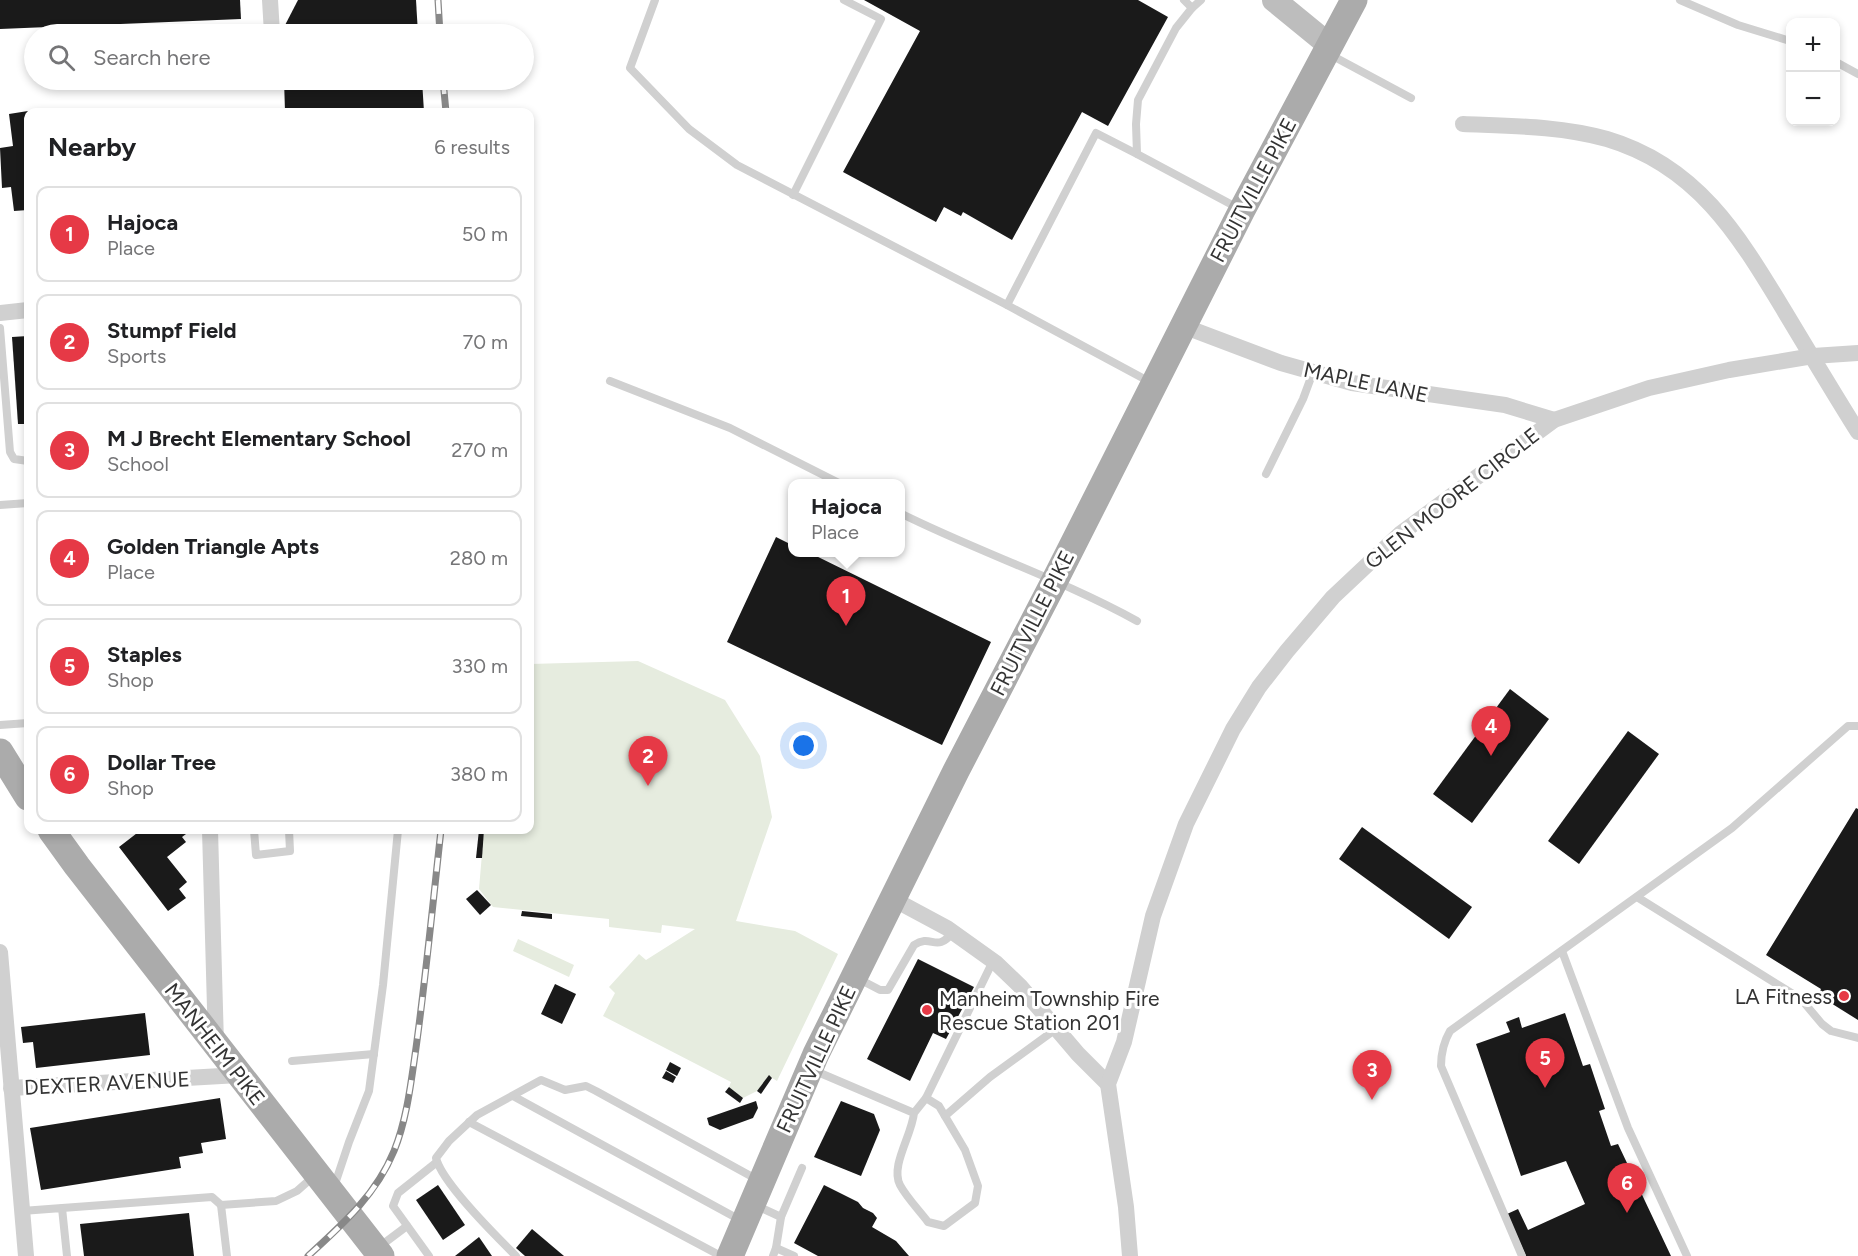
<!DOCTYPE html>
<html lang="en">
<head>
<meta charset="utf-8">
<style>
	body { margin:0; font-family:Figtree,sans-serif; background:#f2f2f2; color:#202124 }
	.controls { position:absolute; right:18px; top:18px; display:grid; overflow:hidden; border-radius:12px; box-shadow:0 3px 9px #0003 }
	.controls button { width:54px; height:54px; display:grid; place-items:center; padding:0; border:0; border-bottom:2px solid #e0e0e0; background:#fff; color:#202124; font:30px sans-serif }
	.you { position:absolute; left:804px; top:746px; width:21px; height:21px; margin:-15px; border:4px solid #fff; border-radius:50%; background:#1a73e8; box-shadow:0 0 0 9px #1a73e833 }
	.badge { display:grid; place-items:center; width:39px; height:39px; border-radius:50%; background:#e63946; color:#fff; font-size:20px; font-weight:700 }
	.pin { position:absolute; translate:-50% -50px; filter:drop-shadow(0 2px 3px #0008) }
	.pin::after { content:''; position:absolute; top:32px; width:21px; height:18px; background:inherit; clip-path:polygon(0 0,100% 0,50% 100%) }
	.popup { position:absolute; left:788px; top:479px; width:117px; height:78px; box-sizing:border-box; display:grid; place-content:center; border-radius:12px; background:#fff; filter:drop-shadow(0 2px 4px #0005); font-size:20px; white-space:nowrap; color:#757577 }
	.popup b { font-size:22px; color:#202124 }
	.popup::after { content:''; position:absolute; left:50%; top:100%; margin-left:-12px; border:12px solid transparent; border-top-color:#fff }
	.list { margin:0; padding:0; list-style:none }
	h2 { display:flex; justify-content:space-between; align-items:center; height:78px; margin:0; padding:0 24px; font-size:26px }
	h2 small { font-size:20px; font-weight:400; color:#757577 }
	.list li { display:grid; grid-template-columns:39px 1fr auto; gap:18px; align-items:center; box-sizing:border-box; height:96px; margin:0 12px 12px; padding:0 12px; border:2px solid #e0e0e0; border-radius:12px }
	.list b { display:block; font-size:22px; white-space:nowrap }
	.list p { margin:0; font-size:20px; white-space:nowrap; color:#757577 }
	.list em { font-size:20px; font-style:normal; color:#757577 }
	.icon { flex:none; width:33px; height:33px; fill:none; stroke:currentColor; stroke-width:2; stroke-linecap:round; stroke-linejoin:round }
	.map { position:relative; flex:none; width:1858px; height:1256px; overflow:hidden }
	.search { position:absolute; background:#fff; box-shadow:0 3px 9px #0003; left:24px; top:24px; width:510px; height:66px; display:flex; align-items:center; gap:15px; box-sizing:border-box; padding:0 21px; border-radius:33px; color:#757577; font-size:22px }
	.panel { position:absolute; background:#fff; box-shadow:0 3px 9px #0003; left:24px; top:108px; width:510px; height:726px; border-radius:12px }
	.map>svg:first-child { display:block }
	.green { fill:#e6ecdf }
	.building { fill:#1a1a1a }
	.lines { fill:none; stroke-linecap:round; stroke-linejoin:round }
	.lane { stroke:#d0d0d0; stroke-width:8 }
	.street { stroke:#d0d0d0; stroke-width:16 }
	.secondary { stroke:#bdbdbd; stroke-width:24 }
	.primary { stroke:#ababab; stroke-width:27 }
	.rail-casing { stroke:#888; stroke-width:7 }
	.rail { stroke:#fff; stroke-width:4.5; stroke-dasharray:14; stroke-linecap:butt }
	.poi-dot { fill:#e63946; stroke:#fff; stroke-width:2 }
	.labels { text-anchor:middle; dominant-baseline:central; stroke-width:6; stroke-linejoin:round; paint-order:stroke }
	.street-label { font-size:21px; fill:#333; stroke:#fff }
	.poi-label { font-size:21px; fill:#333; stroke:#fff; text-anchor:end }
</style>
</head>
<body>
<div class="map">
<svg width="1858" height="1256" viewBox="0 0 1858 1256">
	<rect width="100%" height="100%" fill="#fff"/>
	<g class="green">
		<polygon points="638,661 725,700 760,756 772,817 736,921 795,931 838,954 777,1081 769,1076 757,1091 743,1098 729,1087 731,1082 603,1016 615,993 609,987 639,954 646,960 695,929 662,925 661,933 609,927 609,919 493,907 479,889 484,830 530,830 530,664"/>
		<polygon points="518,939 574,965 569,977 513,951"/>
	</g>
	<g class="building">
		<polygon points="0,0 240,0 241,19 0,29"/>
		<polygon points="298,0 416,0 418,34 282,34 282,31"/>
		<polygon points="864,0 1138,0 1168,17 1108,126 1082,112 1012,240 963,212 961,216 944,207 936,222 843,172 920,31"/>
		<polygon points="284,80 422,80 424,112 285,112"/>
		<polygon points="28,111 28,210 14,211 11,187 2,188 0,148 13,146 9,114"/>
		<polygon points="28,336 28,424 18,424 12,337"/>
		<polygon points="776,537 792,545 792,552 808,552 991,642 942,745 727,642"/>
		<polygon points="1510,689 1549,719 1472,823 1433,794"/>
		<polygon points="1628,731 1659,754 1579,864 1548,841"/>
		<polygon points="1856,808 1858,809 1858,1020 1818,995 1821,989 1766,955"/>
		<polygon points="1362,827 1472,907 1449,939 1339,859"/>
		<polygon points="141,830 190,831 182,837 186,842 167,857 187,882 179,889 186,898 168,911 119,847"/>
		<polygon points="479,830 484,830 482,858 476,858"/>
		<polygon points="477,890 491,905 480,915 466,899"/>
		<polygon points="522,911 552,914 552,919 521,916"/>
		<polygon points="918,959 974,987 946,1039 933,1033 910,1081 867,1059"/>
		<polygon points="555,984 576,994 562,1024 541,1014"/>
		<polygon points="145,1013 150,1055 36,1068 33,1042 23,1043 21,1027"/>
		<polygon points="1565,1013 1583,1066 1590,1064 1605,1109 1599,1111 1611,1146 1618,1144 1671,1256 1526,1256 1507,1214 1518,1209 1528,1230 1585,1204 1566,1161 1521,1176 1476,1044 1510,1032 1506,1022 1519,1017 1522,1028"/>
		<polygon points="670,1062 681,1068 677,1076 666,1070"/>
		<polygon points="666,1071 676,1077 673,1083 662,1078"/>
		<polygon points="769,1075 772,1078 761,1094 757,1091"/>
		<polygon points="729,1087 743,1098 740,1103 725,1092"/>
		<polygon points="220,1098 226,1139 201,1143 203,1153 179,1157 181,1168 41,1190 30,1128"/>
		<polygon points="756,1101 758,1108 753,1118 720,1130 709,1125 707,1118"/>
		<polygon points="841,1101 874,1114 880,1130 861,1176 814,1157"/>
		<polygon points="438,1185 465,1225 443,1240 416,1200"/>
		<polygon points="824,1185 858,1202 863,1208 873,1213 877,1218 872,1227 896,1241 909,1256 818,1256 794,1243"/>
		<polygon points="189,1213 194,1256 84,1256 80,1224"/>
		<polygon points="532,1229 564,1256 525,1256 516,1248"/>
		<polygon points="479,1237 492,1256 455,1256"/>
	</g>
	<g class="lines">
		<g class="lane">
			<polyline points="655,0 630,68 689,129 737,165 1007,305"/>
			<polyline points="1184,0 1192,8 1201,0"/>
			<polyline points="1680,0 1738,25 1790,41"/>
			<polyline points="1192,8 1176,28 1138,100 1136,124 1137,154 1238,208"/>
			<polyline points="1329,54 1411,98"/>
			<polyline points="1836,62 1858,74"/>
			<polyline points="1137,154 1096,133 1007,305 1150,382"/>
			<polyline points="793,195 881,19 844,0"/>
			<polyline points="0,328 10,452 14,459 28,461"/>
			<polyline points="610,381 730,428 841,484"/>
			<polyline points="1266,474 1303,399 1313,372"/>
			<polyline points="0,505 28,503"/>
			<path d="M900,513C978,552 1061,579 1137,621"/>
			<polyline points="0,725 28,723"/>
			<polyline points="254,830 256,855 290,851 289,830"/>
			<polyline points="1637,897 1801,999 1822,1024 1831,1031 1858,1038"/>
			<polyline points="1562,951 1628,1128 1687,1256"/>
			<path d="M857,978L880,990H888L914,945C932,933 936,954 953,932"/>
			<polyline points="292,1061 374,1054"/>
			<path d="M813,1070L914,1113C912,1135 890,1166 900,1185C907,1198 919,1210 928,1222L944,1226L975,1203L978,1186L965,1150L939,1106L926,1098L914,1113"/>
			<polyline points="513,1096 742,1221"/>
			<polyline points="926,1098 993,961"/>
			<polyline points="945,1116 990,1077 1056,1029"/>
			<polyline points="469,1122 721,1256"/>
			<polyline points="334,1187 349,1142 369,1091 383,985 398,830"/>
			<polyline points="755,1205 781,1217"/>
			<polyline points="62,1208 212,1197 221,1205"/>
			<polyline points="22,1211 62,1208 67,1256"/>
			<polyline points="379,1247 407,1226"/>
			<polyline points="776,1248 794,1256"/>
			<polyline points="227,1256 221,1205 276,1201 297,1191 314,1176"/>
			<polyline points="429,1256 393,1206 398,1193 437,1162"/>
			<path d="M516,1256C496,1236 442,1183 436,1158L449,1141L477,1115L541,1080L565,1090L586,1086L596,1091L758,1180"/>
			<polyline points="773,1256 776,1248 781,1217 802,1168"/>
			<path d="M1522,1256L1441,1066C1441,1053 1443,1043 1450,1031L1732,828L1848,726H1858"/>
		</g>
		<g class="street">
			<polyline points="270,34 272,33 270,0"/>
			<polyline points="72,81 85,80"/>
			<path d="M1463,124C1511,126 1561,126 1607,139C1698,166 1739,236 1785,312C1809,352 1833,392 1858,432"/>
			<polyline points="0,313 28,310"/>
			<polyline points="1183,326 1281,363 1352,383 1505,405 1554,420"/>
			<polyline points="210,830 216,1044"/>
			<polyline points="893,899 947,928 996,963 1020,986 1078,1054 1108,1084"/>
			<polyline points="0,952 26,1256"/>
			<polyline points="11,1088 239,1075"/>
			<polyline points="1130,1256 1126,1207 1108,1084 1124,1042 1153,916 1186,824 1233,729 1259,687 1287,651 1333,597 1400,534 1554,420 1649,388 1729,370 1813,356 1858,353"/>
		</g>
		<polyline class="secondary" points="1274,0 1329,45"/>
		<g class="primary">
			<polyline points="0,752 28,797"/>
			<polyline points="51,830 77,866 381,1256"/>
			<polyline points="730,1256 816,1054 956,771 1054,582 1242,210 1354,0"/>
		</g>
		<g class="rail-casing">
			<g id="rail">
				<polyline points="438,0 440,34"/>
				<polyline points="443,80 446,112"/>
				<path d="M308,1256C342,1225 376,1195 394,1151C407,1119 411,1082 416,1048C426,975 433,902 441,830"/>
			</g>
		</g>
		<use href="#rail" class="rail"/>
	</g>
	<g class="poi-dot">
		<circle cx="1844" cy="996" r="6"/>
		<circle cx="927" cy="1010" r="6"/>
	</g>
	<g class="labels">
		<g class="street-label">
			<text transform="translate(1253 190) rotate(-62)">FRUITVILLE PIKE</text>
			<text transform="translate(1366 382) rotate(12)">MAPLE LANE</text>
			<text transform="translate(1452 498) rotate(-38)">GLEN MOORE CIRCLE</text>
			<text transform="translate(1032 623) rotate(-63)">FRUITVILLE PIKE</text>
			<text transform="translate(215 1044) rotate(52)">MANHEIM PIKE</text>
			<text transform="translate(816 1059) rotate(-65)">FRUITVILLE PIKE</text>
			<text transform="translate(107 1083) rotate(-3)">DEXTER AVENUE</text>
		</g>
		<g class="poi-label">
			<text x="1832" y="996">LA Fitness</text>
			<text x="939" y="998" text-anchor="start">Manheim Township Fire<tspan x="939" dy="24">Rescue Station 201</tspan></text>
		</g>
	</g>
</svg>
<div class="controls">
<button>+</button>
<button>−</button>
</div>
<div class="you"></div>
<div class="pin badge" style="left:846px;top:626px">1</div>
<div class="popup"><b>Hajoca</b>Place</div>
<div class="pin badge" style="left:648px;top:786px">2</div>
<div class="pin badge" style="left:1372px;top:1100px">3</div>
<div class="pin badge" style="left:1491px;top:756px">4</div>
<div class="pin badge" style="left:1545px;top:1088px">5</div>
<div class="pin badge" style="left:1627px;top:1213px">6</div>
<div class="search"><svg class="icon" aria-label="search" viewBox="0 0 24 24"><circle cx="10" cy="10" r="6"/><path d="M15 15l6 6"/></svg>Search here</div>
<section class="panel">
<h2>Nearby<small>6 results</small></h2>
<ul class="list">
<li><span class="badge">1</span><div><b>Hajoca</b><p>Place</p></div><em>50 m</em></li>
<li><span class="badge">2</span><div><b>Stumpf Field</b><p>Sports</p></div><em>70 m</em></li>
<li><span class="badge">3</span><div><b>M J Brecht Elementary School</b><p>School</p></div><em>270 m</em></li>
<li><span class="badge">4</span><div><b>Golden Triangle Apts</b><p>Place</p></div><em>280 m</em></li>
<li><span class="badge">5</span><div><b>Staples</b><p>Shop</p></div><em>330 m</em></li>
<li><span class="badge">6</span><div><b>Dollar Tree</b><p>Shop</p></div><em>380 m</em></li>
</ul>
</section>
</div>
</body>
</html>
